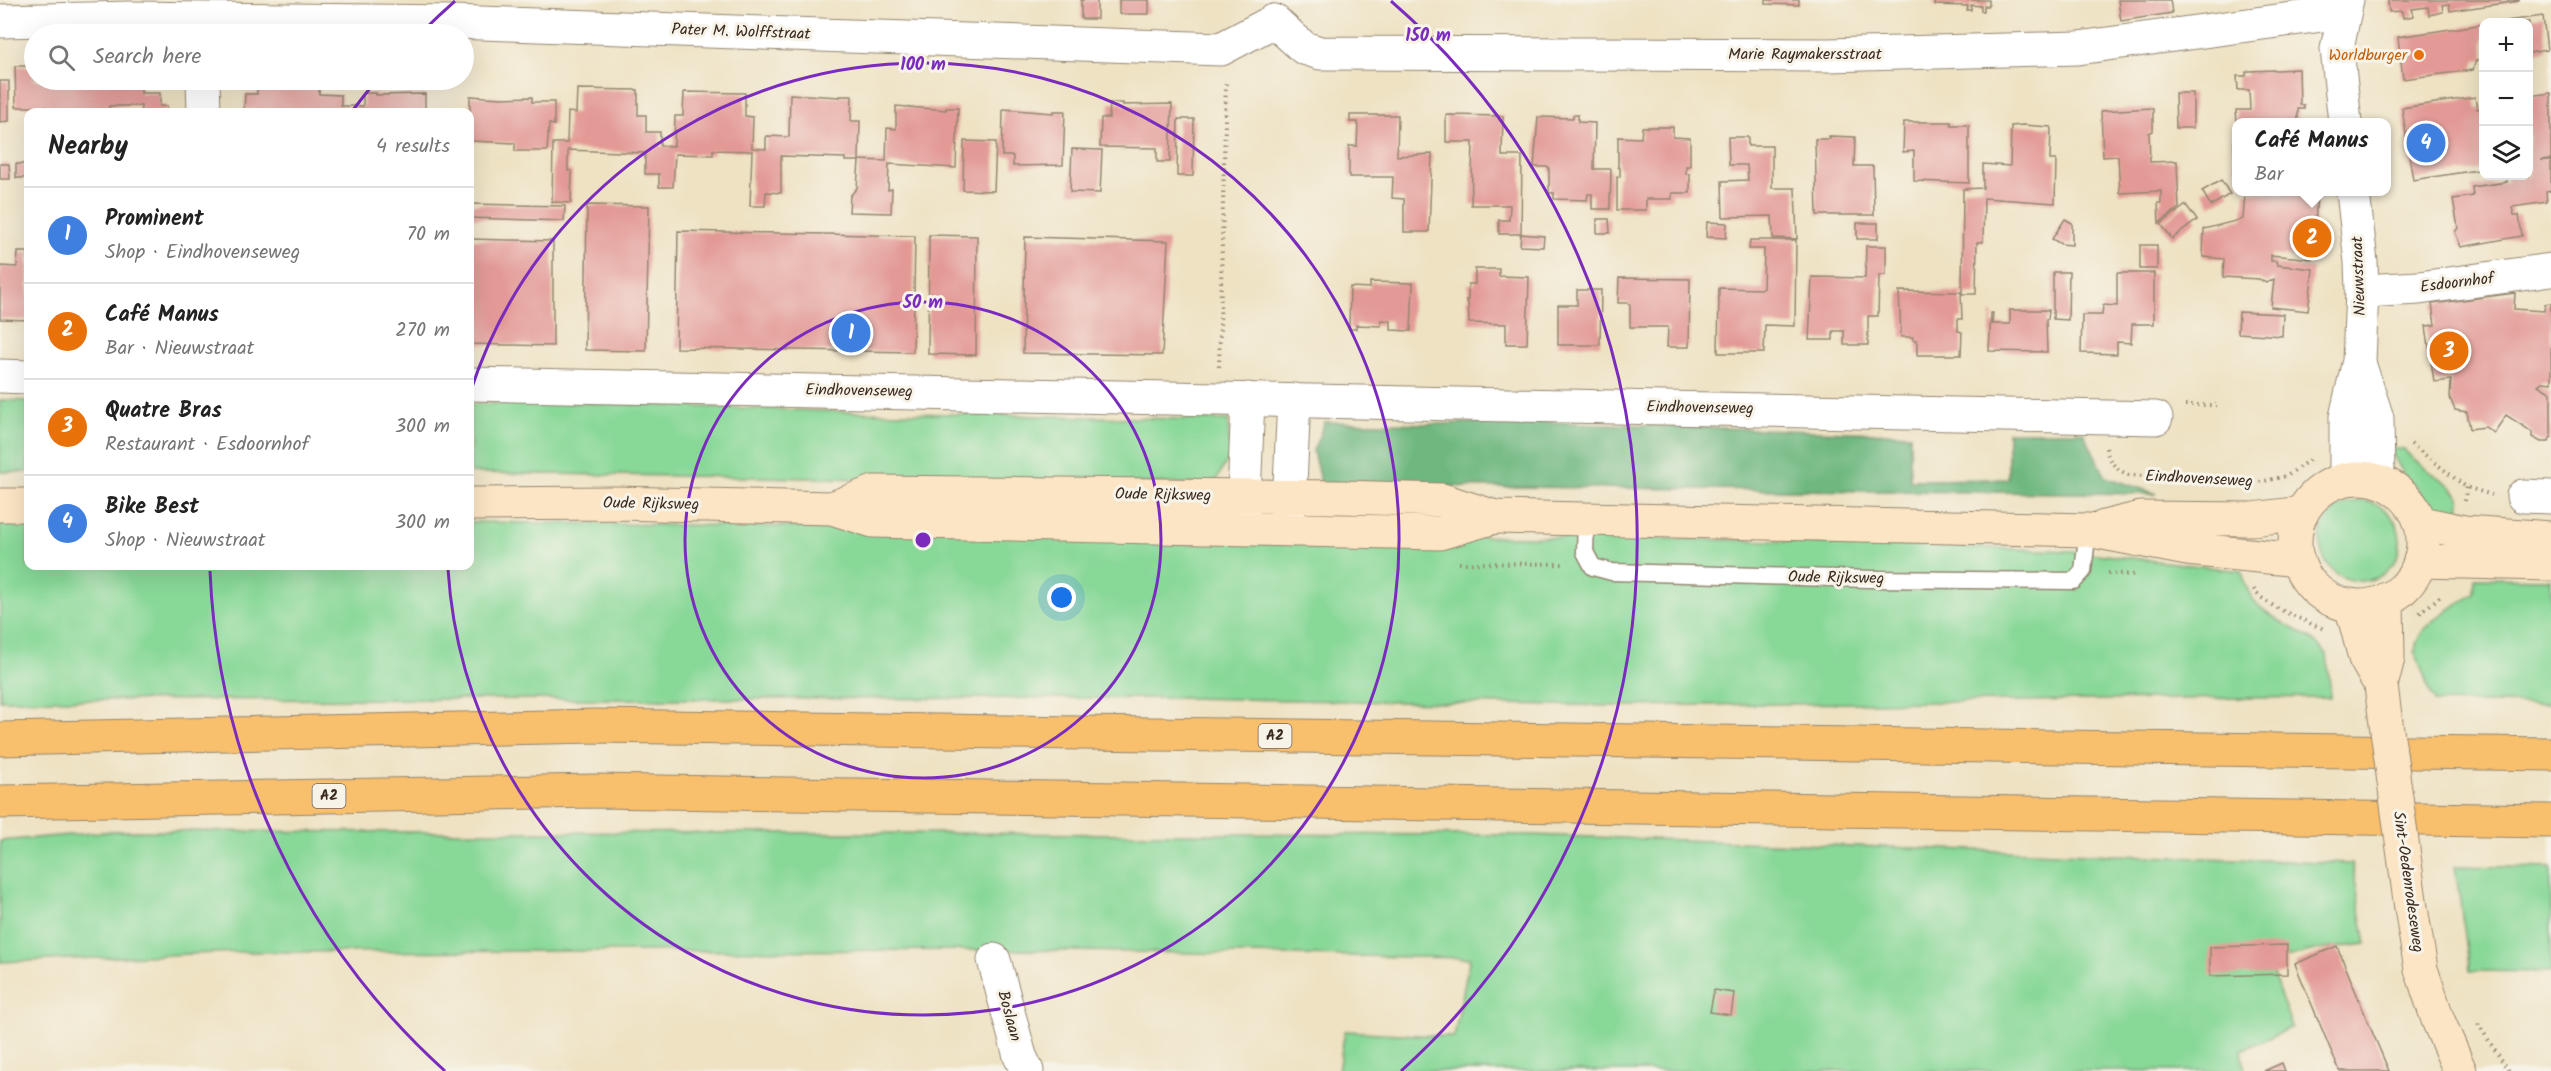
<!DOCTYPE html>
<html lang="en">
<head>
<meta charset="utf-8">
<style>
	body { margin:0; font-family:Kalam,sans-serif; background:#f2f2f2; color:#222 }
	.controls { position:absolute; right:18px; top:18px; display:grid; overflow:hidden; border-radius:12px; box-shadow:0 6px 24px #0002 }
	.controls button { width:54px; height:54px; display:grid; place-items:center; padding:0; border:0; border-bottom:2px solid #e0e0e0; background:#fff; color:#222; font:30px sans-serif }
	.you { position:absolute; left:1062px; top:598px; width:21px; height:21px; margin:-15px; border:4px solid #fff; border-radius:50%; background:#1a73e8; box-shadow:0 0 0 9px #1a73e833 }
	.badge { display:grid; place-items:center; width:39px; height:39px; border-radius:50%; background:#b5179e; color:#fff; font-size:20px; font-weight:700 }
	.pin { position:absolute; translate:-50% -50%; border:3px solid #fff; box-shadow:0 2px 6px #0006 }
	.popup { position:absolute; left:2232px; top:118px; width:159px; height:78px; box-sizing:border-box; display:grid; place-content:center; border-radius:12px; background:#fff; filter:drop-shadow(0 2px 4px #0005); font-size:20px; white-space:nowrap; color:#767676 }
	.popup b { font-size:22px; color:#222 }
	.popup::after { content:''; position:absolute; left:50%; top:100%; margin-left:-12px; border:12px solid transparent; border-top-color:#fff }
	.list { margin:0; padding:0; list-style:none }
	h2 { display:flex; justify-content:space-between; align-items:center; height:78px; margin:0; padding:0 24px; font-size:26px }
	h2 small { font-size:20px; font-weight:400; color:#767676 }
	.list li { display:grid; grid-template-columns:39px 1fr auto; gap:18px; align-items:center; box-sizing:border-box; height:96px; padding:0 24px; border-top:2px solid #e0e0e0 }
	.list b { display:block; font-size:22px; white-space:nowrap }
	.list p { margin:0; font-size:20px; white-space:nowrap; color:#767676 }
	.list em { font-size:20px; font-style:normal; color:#767676 }
	.icon { flex:none; width:33px; height:33px; fill:none; stroke:currentColor; stroke-width:2; stroke-linecap:round; stroke-linejoin:round }
	.map { position:relative; flex:none; width:2551px; height:1071px; overflow:hidden }
	.search { position:absolute; background:#fff; box-shadow:0 6px 24px #0002; left:24px; top:24px; width:450px; height:66px; display:flex; align-items:center; gap:15px; box-sizing:border-box; padding:0 21px; border-radius:33px; color:#767676; font-size:22px }
	.panel { position:absolute; background:#fff; box-shadow:0 6px 24px #0002; left:24px; top:108px; width:450px; height:462px; border-radius:12px }
	.map>svg:first-child { display:block }
	.green { fill:#88d898; stroke:#62815b; stroke-width:1.5 }
	.forest { fill:#6eb880; stroke:#54714f; stroke-width:1.5 }
	.building { fill:#e39a96 }
	.lines { fill:none; stroke-linecap:round; stroke-linejoin:round }
	.service-casing { stroke:#948670; stroke-width:19 }
	.minor-casing { stroke:#948670; stroke-width:35 }
	.tertiary-casing { stroke:#948670; stroke-width:35 }
	.secondary-casing { stroke:#948670; stroke-width:35 }
	.motorway-casing { stroke:#948670; stroke-width:35 }
	.path { stroke:#948670; stroke-width:4; stroke-dasharray:1.5 4.5; stroke-linecap:butt }
	.service { stroke:#fff; stroke-width:16 }
	.minor { stroke:#fff; stroke-width:33 }
	.tertiary { stroke:#fff; stroke-width:33 }
	.secondary { stroke:#fce5c4; stroke-width:33 }
	.motorway { stroke:#f8bf6c; stroke-width:33 }
	.secondary-bridge-casing { stroke:#948670; stroke-width:35; stroke-linecap:butt }
	.secondary-bridge { stroke:#fce5c4; stroke-width:33 }
	.ring { fill:none; stroke:#7b2cbf; stroke-width:3 }
	.food-dot { fill:#e8710a; stroke:#f7f3e8; stroke-width:2 }
	.labels { text-anchor:middle; dominant-baseline:central; stroke-width:6; stroke-linejoin:round; paint-order:stroke }
	.shield { fill:#f7f3e8; stroke:#73665b; stroke-width:1.5 }
	.shield-label { font-size:15px; font-weight:bold; fill:#3b2a1e }
	.street-label { font-size:16px; fill:#3b2a1e; stroke:#f7f3e8 }
	.food-label { font-size:16px; fill:#c56008; stroke:#f7f3e8; text-anchor:end }
	.centre { fill:#7b2cbf; stroke:#f7f3e8; stroke-width:3 }
	.ring-label { font-size:18px; text-anchor:middle; font-weight:bold; fill:#7b2cbf; stroke:#f7f3e8; stroke-width:6; stroke-linejoin:round; paint-order:stroke }
</style>
</head>
<body>
<div class="map">
<svg width="2551" height="1071" viewBox="0 0 2551 1071">
	<rect width="100%" height="100%" fill="#f7f3e8"/>
	<filter id="ink" filterUnits="userSpaceOnUse"><feTurbulence type="fractalNoise" baseFrequency=".0167" numOctaves="2"/><feDisplacementMap in="SourceGraphic" scale="12" xChannelSelector="R" yChannelSelector="G"/><feConvolveMatrix kernelMatrix="1 2 1 2 8 2 1 2 1" color-interpolation-filters="sRGB"/></filter>
	<filter id="wash" filterUnits="userSpaceOnUse"><feTurbulence type="fractalNoise" baseFrequency=".008" numOctaves="4" result="noise"/><feDisplacementMap in="SourceGraphic" scale="24" xChannelSelector="R" yChannelSelector="G"/><feGaussianBlur stdDeviation="1.35" result="paint"/><feColorMatrix in="noise" values="0 0 0 0 0 0 0 0 0 0 0 0 0 0 0 0 0 1.4 0 .05"/><feComposite in="paint" operator="in"/></filter>
	<g filter="url(#wash)">
		<rect width="100%" height="100%" fill="#eee2c3"/>
		<g class="green">
			<polygon points="0,400 28,401 28,472 0,472"/>
			<polygon points="562,402 854,412 1228,420 1230,456 1214,484 470,473 470,404"/>
			<polygon points="2389,448 2404,450 2414,460 2450,486 2460,497 2459,516 2455,521 2431,508 2418,489 2406,478"/>
			<circle cx="2360" cy="541" r="40"/>
			<path d="M0,521H28V566H470V522L1738,540L2071,551L2242,571C2248,612 2279,618 2309,638C2316,642 2321,649 2327,654L2331,697L1617,706L1186,698L0,700Z"/>
			<path d="M2475,578L2551,579V704L2434,702L2415,652C2416,623 2453,608 2474,594Z"/>
			<polygon points="116,831 1531,835 2352,863 2366,944 2323,949 2226,972 2272,972 2292,1027 2242,1050 2245,1071 1338,1071 1345,1031 1454,1037 1470,958 1019,950 238,952 0,962 0,841"/>
			<polygon points="2455,866 2551,868 2551,972 2470,971"/>
		</g>
		<polygon class="forest" points="1511,421 1910,434 1910,480 2008,479 2008,432 2083,432 2106,477 2157,494 1321,485 1313,451 1325,422 1440,424"/>
		<g id="blocks">
			<g class="building">
				<rect x="1081" y="0" width="16" height="19"/>
				<rect x="1119" y="0" width="30" height="14"/>
				<polygon points="1766,0 1799,0 1799,5 1766,4"/>
				<polygon points="1935,0 1989,0 1989,6 1984,6 1984,11 1981,11 1981,6 1971,5 1971,10 1967,10 1968,6 1934,5"/>
				<polygon points="2118,0 2170,0 2172,13 2121,21"/>
				<polygon points="2388,0 2519,0 2519,1 2450,11 2449,4 2442,5 2443,12 2429,15 2428,7 2412,9 2414,16 2403,18 2402,11 2389,12"/>
				<polygon points="2543,16 2547,50 2529,53 2529,22 2506,21"/>
				<polygon points="2484,24 2484,59 2476,60 2473,70 2403,79 2398,37"/>
				<polygon points="15,66 34,66 34,80 141,80 141,93 160,93 160,106 167,106 167,112 141,112 141,106 109,106 109,112 47,112 47,107 16,107"/>
				<polygon points="2299,69 2300,105 2304,105 2304,109 2298,109 2298,122 2237,123 2236,110 2250,110 2249,90 2238,90 2237,76 2246,76 2246,72 2249,71"/>
				<polygon points="257,80 319,81 319,94 341,95 341,106 363,106 363,93 376,93 376,95 425,94 425,112 256,112 256,110 244,109 245,94 257,94"/>
				<polygon points="0,81 9,81 9,121 0,122"/>
				<polygon points="577,89 638,90 638,115 646,115 646,132 660,132 660,146 674,146 675,116 683,116 684,92 745,93 745,116 753,117 752,148 766,149 766,136 789,137 790,94 840,97 840,96 852,96 851,121 860,121 859,160 886,161 887,128 896,129 896,106 946,110 946,108 958,108 956,168 889,164 888,190 892,189 891,213 849,212 850,196 857,188 859,161 845,161 845,158 781,156 781,193 766,192 765,206 750,206 752,151 713,150 713,155 675,154 673,187 659,187 659,174 645,174 645,153 568,150 568,171 572,171 571,203 552,202 553,143 567,143 568,112 576,113"/>
				<polygon points="2175,93 2193,93 2193,128 2176,128"/>
				<polygon points="2551,93 2551,159 2541,160 2551,160 2551,191 2546,192 2547,202 2512,207 2514,215 2519,215 2522,236 2461,247 2455,232 2458,228 2453,199 2473,196 2472,187 2507,182 2506,176 2529,176 2529,96"/>
				<polygon points="470,96 502,98 532,97 532,102 554,102 554,125 549,124 547,151 515,151 515,143 470,141"/>
				<polygon points="2475,97 2477,109 2484,108 2484,169 2413,180 2402,108"/>
				<polygon points="1110,103 1123,103 1123,105 1172,104 1170,162 1157,162 1157,148 1100,147 1101,118 1109,118"/>
				<polygon points="2153,108 2153,131 2149,133 2150,162 2177,161 2179,208 2159,223 2158,203 2161,203 2161,191 2120,193 2118,156 2103,157 2101,111"/>
				<polygon points="1003,109 1053,113 1053,111 1065,111 1063,165 1013,166 1013,156 1002,156"/>
				<polygon points="1350,115 1398,115 1397,156 1432,154 1429,232 1404,232 1404,199 1392,198 1393,177 1349,177 1349,146 1357,146 1358,122 1350,122"/>
				<polygon points="1446,115 1503,116 1502,156 1522,156 1521,234 1499,234 1499,220 1509,220 1510,205 1471,205 1473,142 1446,142"/>
				<polygon points="1573,115 1578,115 1578,122 1595,123 1594,169 1611,169 1610,209 1592,209 1592,194 1588,194 1587,200 1554,199 1554,193 1549,193 1549,167 1534,167 1538,117 1573,118"/>
				<polygon points="1178,119 1194,119 1193,176 1177,176"/>
				<polygon points="1904,122 1951,122 1951,125 1969,125 1969,183 1914,181 1914,151 1903,152"/>
				<polygon points="2023,125 2051,127 2050,160 2056,160 2055,203 1984,198 1983,242 1977,242 1976,294 1962,294 1963,189 1983,188 1983,164 2010,166 2011,126"/>
				<polygon points="1642,127 1673,127 1673,137 1690,138 1690,166 1686,166 1686,174 1690,174 1690,193 1672,193 1672,199 1646,199 1646,210 1617,210 1617,177 1620,177 1620,168 1618,167 1618,137 1641,138"/>
				<polygon points="1829,136 1855,137 1854,166 1873,166 1874,215 1817,215 1815,139 1830,139"/>
				<polygon points="1728,137 1748,137 1748,146 1772,146 1772,188 1795,188 1797,239 1773,238 1772,216 1723,217 1722,181 1748,180 1747,165 1729,165"/>
				<polygon points="964,141 996,142 994,191 963,190"/>
				<polygon points="2234,141 2237,141 2237,168 2235,168"/>
				<polygon points="1072,149 1102,150 1100,193 1070,192"/>
				<polygon points="0,164 9,164 10,179 0,179"/>
				<rect x="16" y="164" width="12" height="14"/>
				<polygon points="2221,180 2230,194 2211,206 2202,191"/>
				<polygon points="2245,192 2317,193 2313,259 2271,255 2271,261 2276,261 2277,265 2313,269 2308,311 2271,307 2274,279 2266,283 2259,279 2223,277 2224,259 2203,257 2204,229 2243,219"/>
				<polygon points="470,204 565,206 564,221 470,218"/>
				<polygon points="587,205 649,206 646,351 585,350"/>
				<polygon points="2186,205 2197,220 2172,239 2161,224"/>
				<polygon points="1597,219 1609,219 1610,233 1597,233"/>
				<polygon points="2065,219 2072,223 2072,245 2061,244 2052,239"/>
				<polygon points="1707,222 1727,223 1726,238 1706,237"/>
				<rect x="1857" y="223" width="21" height="16"/>
				<polygon points="678,231 915,236 913,352 676,348"/>
				<polygon points="1521,234 1544,236 1543,247 1520,246"/>
				<polygon points="929,235 977,236 976,355 928,354"/>
				<polygon points="1025,237 1168,241 1162,355 1023,353"/>
				<polygon points="470,239 553,241 553,346 470,344"/>
				<polygon points="1750,240 1796,240 1795,326 1765,325 1764,353 1718,353 1719,288 1763,289 1764,249 1749,249"/>
				<rect x="2140" y="245" width="17" height="24"/>
				<polygon points="1866,246 1886,246 1886,275 1879,275 1878,316 1868,316 1868,345 1844,345 1844,331 1833,331 1833,340 1809,340 1812,277 1865,278"/>
				<polygon points="18,252 28,252 28,320 0,319 0,266 17,267"/>
				<polygon points="1475,269 1499,269 1499,276 1529,277 1527,344 1506,344 1506,324 1469,323 1468,303 1466,300 1468,300 1468,284 1475,284"/>
				<polygon points="2053,272 2069,272 2068,320 2053,319"/>
				<polygon points="2117,273 2154,273 2154,324 2132,324 2131,343 2117,342 2117,354 2081,353 2082,315 2102,315 2103,305 2117,306"/>
				<polygon points="1619,278 1690,279 1689,347 1667,347 1668,327 1630,327 1630,306 1628,303 1618,303"/>
				<polygon points="1370,282 1413,283 1411,331 1391,330 1391,321 1381,320 1381,326 1356,325 1356,329 1349,329 1350,287 1370,288"/>
				<polygon points="1577,290 1601,290 1600,345 1558,345 1558,305 1577,305"/>
				<polygon points="1899,291 1961,292 1962,319 1958,319 1958,331 1962,332 1961,355 1917,355 1917,340 1913,340 1913,337 1901,337"/>
				<polygon points="2515,293 2514,309 2544,311 2545,304 2551,303 2551,383 2542,382 2538,385 2551,393 2551,437 2548,442 2541,442 2532,437 2532,432 2506,415 2494,433 2485,427 2470,429 2467,412 2455,410 2450,398 2451,380 2434,382 2426,326 2435,325 2432,304"/>
				<polygon points="2010,310 2049,310 2048,319 2046,319 2047,352 1989,351 1991,313 1993,313 1992,324 2010,324"/>
				<polygon points="2239,312 2283,314 2282,336 2238,333"/>
				<polygon points="2287,945 2287,974 2210,976 2210,947"/>
				<polygon points="2337,946 2371,1029 2389,1071 2340,1071 2329,1046 2295,964"/>
				<polygon points="1714,990 1734,993 1731,1015 1710,1012"/>
				<polygon points="2282,1063 2285,1071 2264,1071"/>
			</g>
		</g>
	</g>
	<g filter="url(#ink)">
		<use href="#blocks" fill-opacity="0" stroke="#948670" stroke-width="1.5"/>
		<g class="lines">
			<g class="service-casing">
				<polyline id="service" points="1586,520 1585,552 1593,567 1612,572 1870,579 2074,581 2083,571 2088,530"/>
			</g>
			<g class="minor-casing">
				<g id="minor">
					<polyline points="0,21 131,18 452,22 1221,49 1274,21"/>
					<polyline points="1274,21 1304,48 1320,53 1828,55 2078,48 2344,12"/>
					<polyline points="203,80 204,112"/>
					<polyline points="2362,291 2419,288 2551,270"/>
					<polyline points="0,376 28,377"/>
					<polyline points="470,384 2156,418"/>
					<polyline points="2523,496 2551,497"/>
					<polyline points="1243,523 1248,399"/>
					<polyline points="1288,526 1294,400"/>
					<polyline points="994,960 1020,1056 1027,1071"/>
				</g>
			</g>
			<g class="tertiary-casing">
				<g id="tertiary">
					<polyline points="2345,122 2337,49 2347,0"/>
					<polyline points="2359,363 2377,418 2378,480"/>
					<polyline points="2346,479 2346,417 2359,361 2362,291 2361,262 2353,192"/>
				</g>
			</g>
			<g class="secondary-casing">
				<g id="secondary">
					<circle cx="2359" cy="542" r="64"/>
					<polyline points="470,504 615,503 832,508 873,521 1440,533 1495,517"/>
					<polyline points="0,505 28,505"/>
					<polyline points="832,508 874,492 1342,497 1442,500 1495,517 2088,530 2187,549 2298,560"/>
					<polyline points="2421,523 2464,532 2551,538"/>
					<polyline points="2104,527 2141,518 2253,519 2302,513"/>
					<polyline points="2420,561 2551,564"/>
					<polyline points="2351,605 2365,658 2381,686"/>
					<polyline points="2381,686 2388,658 2387,599"/>
					<polyline points="2411,908 2421,969 2438,1020 2460,1071"/>
				</g>
			</g>
			<g class="motorway-casing">
				<g id="motorway">
					<polyline points="0,739 596,726 2551,754"/>
					<polyline points="0,802 596,791 2551,821"/>
				</g>
			</g>
			<g class="path">
				<polyline points="1219,367 1226,80"/>
				<polyline points="2185,405 2216,405"/>
				<polyline points="2411,444 2466,487 2492,495"/>
				<path d="M2106,448C2109,463 2116,469 2129,475L2255,483L2287,476L2309,460L2311,456"/>
				<polyline points="2465,501 2466,487"/>
				<polyline points="1459,563 1566,564"/>
				<polyline points="2108,573 2136,575"/>
				<path d="M2254,589C2260,604 2308,622 2324,629"/>
				<polyline points="2420,613 2442,595"/>
				<polyline points="2478,1024 2509,1071"/>
			</g>
			<use href="#service" class="service"/>
			<use href="#minor" class="minor"/>
			<use href="#tertiary" class="tertiary"/>
			<use href="#secondary" class="secondary"/>
			<use href="#motorway" class="motorway"/>
			<g class="secondary-bridge-casing">
				<polyline id="secondary-bridge" points="2381,686 2411,908"/>
			</g>
			<use href="#secondary-bridge" class="secondary-bridge"/>
		</g>
	</g>
	<g class="ring">
		<circle cx="923" cy="540" r="238"/>
		<path d="M470 393A476 476 0 1 1 448 569"/>
		<path d="M445 1071A714 714 0 0 1 210 571M353 110A714 714 0 0 1 376 81M423 31A714 714 0 0 1 455 1M1391 1A714 714 0 0 1 1401 1071"/>
	</g>
	<circle class="food-dot" cx="2419" cy="55" r="6"/>
	<g class="labels">
		<g class="shield">
			<rect x="1258.5" y="724" width="33" height="24" rx="4.5"/>
			<rect x="312.5" y="784" width="33" height="24" rx="4.5"/>
		</g>
		<g class="shield-label">
			<text x="1275" y="736">A2</text>
			<text x="329" y="796">A2</text>
		</g>
		<g class="street-label">
			<text transform="translate(741 32) rotate(2)">Pater M. Wolffstraat</text>
			<text x="1805" y="54">Marie Raymakersstraat</text>
			<text transform="translate(2359 276) rotate(-92)">Nieuwstraat</text>
			<text transform="translate(2457 283) rotate(-7)">Esdoornhof</text>
			<text transform="translate(859 391) rotate(1)">Eindhovenseweg</text>
			<text transform="translate(1700 408) rotate(1)">Eindhovenseweg</text>
			<text transform="translate(2199 479) rotate(3)">Eindhovenseweg</text>
			<text transform="translate(1163 495) rotate(1)">Oude Rijksweg</text>
			<text transform="translate(651 504) rotate(1)">Oude Rijksweg</text>
			<text transform="translate(1836 578) rotate(1)">Oude Rijksweg</text>
			<text transform="translate(2408 882) rotate(82)">Sint-Oedenrodeseweg</text>
			<text transform="translate(1009 1016) rotate(75)">Boslaan</text>
		</g>
		<g class="food-label">
			<text x="2407" y="55">Worldburger</text>
		</g>
	</g>
	<circle cx="923" cy="540" r="9" class="centre"/>
	<g class="ring-label">
		<text x="1428" y="41">150 m</text>
		<text x="923" y="70">100 m</text>
		<text x="923" y="308">50 m</text>
	</g>
</svg>
<div class="controls">
<button>+</button>
<button>−</button>
<button><svg class="icon" aria-label="layers" viewBox="0 0 24 24"><path d="M12 4l9 5-9 5-9-5zM3 14l9 5 9-5"/></svg></button>
</div>
<div class="you"></div>
<div class="pin badge" style="left:851px;top:333px;background:#3f7fe0">1</div>
<div class="pin badge" style="left:2312px;top:238px;background:#e8710a">2</div>
<div class="popup"><b>Café Manus</b>Bar</div>
<div class="pin badge" style="left:2449px;top:351px;background:#e8710a">3</div>
<div class="pin badge" style="left:2426px;top:143px;background:#3f7fe0">4</div>
<div class="search"><svg class="icon" aria-label="search" viewBox="0 0 24 24"><circle cx="10" cy="10" r="6"/><path d="M15 15l6 6"/></svg>Search here</div>
<section class="panel">
<h2>Nearby<small>4 results</small></h2>
<ul class="list">
<li><span class="badge" style="background:#3f7fe0">1</span><div><b>Prominent</b><p>Shop · Eindhovenseweg</p></div><em>70 m</em></li>
<li><span class="badge" style="background:#e8710a">2</span><div><b>Café Manus</b><p>Bar · Nieuwstraat</p></div><em>270 m</em></li>
<li><span class="badge" style="background:#e8710a">3</span><div><b>Quatre Bras</b><p>Restaurant · Esdoornhof</p></div><em>300 m</em></li>
<li><span class="badge" style="background:#3f7fe0">4</span><div><b>Bike Best</b><p>Shop · Nieuwstraat</p></div><em>300 m</em></li>
</ul>
</section>
</div>
</body>
</html>
